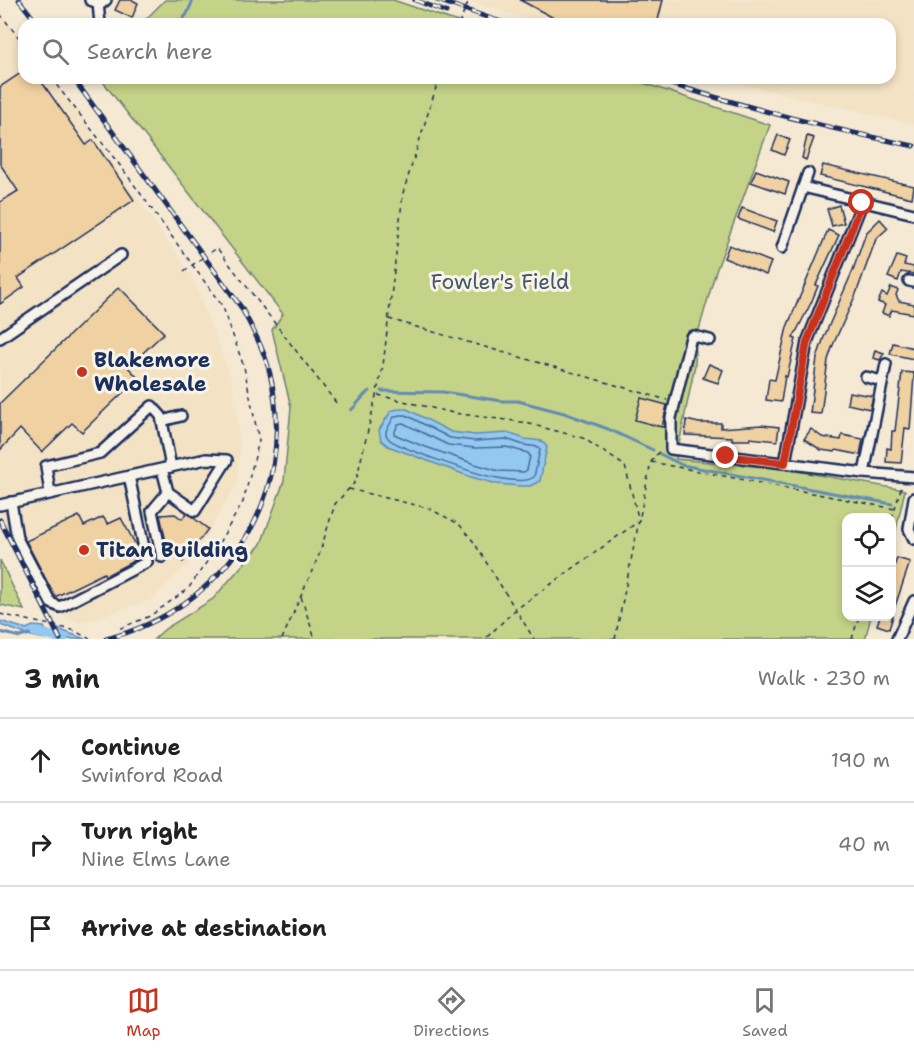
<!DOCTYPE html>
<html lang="en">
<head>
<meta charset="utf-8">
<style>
	body { margin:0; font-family:"Shantell Sans",sans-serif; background:#f2f2f2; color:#222 }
	.controls { position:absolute; right:18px; bottom:18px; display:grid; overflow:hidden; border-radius:12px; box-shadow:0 3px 9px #0003 }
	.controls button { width:54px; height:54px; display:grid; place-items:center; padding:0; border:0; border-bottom:2px solid #e0e0e0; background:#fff; color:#222; font:30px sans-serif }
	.stop { position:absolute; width:18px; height:18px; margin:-14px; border:4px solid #c8321e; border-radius:50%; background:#fff }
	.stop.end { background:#c8321e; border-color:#fff; box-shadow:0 2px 6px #0008 }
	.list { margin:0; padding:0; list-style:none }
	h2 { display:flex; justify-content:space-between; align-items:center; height:78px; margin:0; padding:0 24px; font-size:26px }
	h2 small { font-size:20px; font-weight:400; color:#767676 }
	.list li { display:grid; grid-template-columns:39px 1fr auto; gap:18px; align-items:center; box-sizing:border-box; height:84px; padding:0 24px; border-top:2px solid #e0e0e0 }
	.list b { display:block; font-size:22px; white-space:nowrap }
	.list p { margin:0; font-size:20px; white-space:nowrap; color:#767676 }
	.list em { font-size:20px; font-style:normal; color:#767676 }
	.icon { flex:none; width:33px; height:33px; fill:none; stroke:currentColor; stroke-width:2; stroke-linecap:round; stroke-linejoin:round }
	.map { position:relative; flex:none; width:914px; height:639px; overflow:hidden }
	.search { position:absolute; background:#fff; box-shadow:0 3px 9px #0003; left:18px; right:18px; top:18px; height:66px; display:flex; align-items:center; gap:15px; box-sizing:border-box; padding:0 21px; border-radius:18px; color:#767676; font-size:22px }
	.sheet { height:330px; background:#fff }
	nav { display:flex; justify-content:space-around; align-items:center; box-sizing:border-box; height:84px; border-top:2px solid #e0e0e0; background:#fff; font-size:16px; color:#767676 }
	nav a { display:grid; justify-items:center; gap:3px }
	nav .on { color:#c8321e }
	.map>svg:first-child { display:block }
	.built { fill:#f3e2c4 }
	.green { fill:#c4d387; stroke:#708172; stroke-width:1.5 }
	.water { fill:#93c8f1; stroke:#638bb6; stroke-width:1.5 }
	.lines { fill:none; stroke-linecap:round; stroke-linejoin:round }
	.shore { stroke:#4b6c99; stroke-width:1.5 }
	.stream { stroke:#638bb6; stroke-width:3 }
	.canal { stroke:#93c8f1; stroke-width:10 }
	.building { fill:#efd1a2; stroke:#1b2f5e; stroke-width:1.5 }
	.minor-casing { stroke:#1b2f5e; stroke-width:14 }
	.path { stroke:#1b2f5e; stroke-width:1.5; stroke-dasharray:4.5 4.5; stroke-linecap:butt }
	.minor { stroke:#f7f3e8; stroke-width:9 }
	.rail-casing { stroke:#1b2f5e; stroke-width:5 }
	.rail { stroke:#f7f3e8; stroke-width:3; stroke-dasharray:9; stroke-linecap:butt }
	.route { stroke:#c8321e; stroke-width:8 }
	.poi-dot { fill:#c8321e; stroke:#f7f3e8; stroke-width:2 }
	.labels { text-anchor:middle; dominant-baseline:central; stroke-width:6; stroke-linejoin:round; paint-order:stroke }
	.park-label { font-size:21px; fill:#455868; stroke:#f7f3e8 }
	.poi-label { font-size:21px; font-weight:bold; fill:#1b2f5e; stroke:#f7f3e8; text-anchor:start }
</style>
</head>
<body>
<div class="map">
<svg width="914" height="639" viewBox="0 0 914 639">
	<rect width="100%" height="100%" fill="#f5e9d3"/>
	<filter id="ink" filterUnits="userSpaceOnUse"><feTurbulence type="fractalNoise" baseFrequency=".0167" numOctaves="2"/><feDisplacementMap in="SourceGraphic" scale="12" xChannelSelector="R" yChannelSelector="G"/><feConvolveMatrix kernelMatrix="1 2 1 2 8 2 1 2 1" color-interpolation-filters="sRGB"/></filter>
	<g filter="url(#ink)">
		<g class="built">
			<polygon points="469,0 914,0 914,124 714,78 890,78 890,24 539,24"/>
			<polygon points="0,12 24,43 24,78 51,78 77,112 191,275 232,381 240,444 237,483 191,561 153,599 80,623 44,609 0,517"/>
		</g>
		<g class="green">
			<polygon points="165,0 393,0 464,24 141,24"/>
			<polygon points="100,78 628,78 770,125 715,274 696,340 695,365 676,459 784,469 905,490 892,547 892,518 846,518 846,616 871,617 865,639 154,639 165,629 213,599 261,544 284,481 291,407 272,330 283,314"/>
			<polygon points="0,560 24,610 0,605"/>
		</g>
		<g class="water">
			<polygon points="398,409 407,409 451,432 475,435 508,433 525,439 542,441 547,447 540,481 530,486 520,486 497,484 471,477 388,446 381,440 379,430 391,411"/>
			<path d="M0,621L26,629L33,626L44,627L50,639C32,639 17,630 0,625Z"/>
			<polygon points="58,629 85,639 63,639"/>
		</g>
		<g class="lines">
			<g class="shore">
				<path d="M399,415H406L450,438L475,441L506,439L524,445L538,447L540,450L534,477C526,483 508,480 498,478C482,476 398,448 389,439C386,436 386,435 386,431L394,417Z"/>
				<polygon points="403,423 448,445 475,448 506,447 528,453 530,456 527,470 524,472 499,471 475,464 420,445 394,434 398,424"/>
			</g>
			<g class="stream">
				<polyline points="179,24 187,14 193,0"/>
				<polyline points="381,391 443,392 502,401 518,401 564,413 608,429 653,450"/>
				<path d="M351,410C358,405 363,394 370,391"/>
				<polyline points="660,454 682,465 892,504"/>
				<polyline points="0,632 20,637 30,634"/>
			</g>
			<polyline class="canal" points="35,632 63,639"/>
		</g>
		<g class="building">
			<polygon points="120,0 132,0 138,3 132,18 115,10"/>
			<polygon points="520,0 663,0 657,24 565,24"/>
			<polygon points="24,71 24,78 39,78 86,145 93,140 134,200 18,278 24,287 0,304 0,202 18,191 0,164 0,87"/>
			<polygon points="778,135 790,140 784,155 772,150"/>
			<polygon points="807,136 814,138 806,160 802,158"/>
			<polygon points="823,165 914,186 912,198 820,176"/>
			<polygon points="756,170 789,182 785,194 751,182"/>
			<polygon points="839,205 844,223 832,226 827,209"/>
			<polygon points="742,208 777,221 773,232 738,219"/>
			<polygon points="880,219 888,228 876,239 856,294 833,345 828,360 821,414 810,413 817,358 824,337 853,270 866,233"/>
			<polygon points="828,230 839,235 816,285 818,286 811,303 793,338 796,339 787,377 785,376 781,402 766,400 769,379 775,380 787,327"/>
			<polygon points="729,245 771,262 766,275 724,258"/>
			<polygon points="897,256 906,259 904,265 914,267 914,274 901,272 898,281 888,277"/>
			<polygon points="119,287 164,333 128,367 138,378 82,432 72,423 42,452 20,429 0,450 0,403"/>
			<polygon points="891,287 898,290 896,295 899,301 914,304 914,314 892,310 889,316 882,313 885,305 878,302 882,293 887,296"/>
			<polygon points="893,343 914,348 914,359 890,354"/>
			<polygon points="875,350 884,353 880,360 873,358"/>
			<polygon points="709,364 723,370 718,383 703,378"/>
			<polygon points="902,372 914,373 914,376 910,429 905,428 901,463 886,462 887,448 891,449 892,431 895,431"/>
			<polygon points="849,392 873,396 870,409 847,404"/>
			<polygon points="641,398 667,405 662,427 635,420"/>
			<polygon points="686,420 699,423 721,423 721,428 762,425 779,427 777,441 750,438 750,440 732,440 732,437 685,435"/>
			<polygon points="811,429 822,437 841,440 842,435 863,439 860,455 836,450 835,452 821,450 804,439"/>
			<polygon points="187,513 208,529 183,562 168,551 160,515 175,514 182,519"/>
			<polygon points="79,516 84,526 103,517 108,524 121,518 137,547 139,558 105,576 104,573 55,597 26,541"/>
			<polygon points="897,558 910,562 893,612 891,576"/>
			<polygon points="880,616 893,616 889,629 877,625"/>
		</g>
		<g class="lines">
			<g class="minor-casing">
				<g id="minor">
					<polyline points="90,0 101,4 106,0"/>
					<polyline points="98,3 100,24"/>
					<polyline points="803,187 914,214"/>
					<polyline points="782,248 808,173"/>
					<polyline points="909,281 914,282"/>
					<polyline points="0,338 121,255"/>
					<polyline points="710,340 694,336 691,337 671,418 671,449 864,473 914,477"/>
					<polyline points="866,377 882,381"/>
					<polyline points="162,421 181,416"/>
					<polyline points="785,463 807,342 862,203"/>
					<polyline points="864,473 886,364"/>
					<polyline points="50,493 46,466 100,453 152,406 161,416 171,467"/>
					<polyline points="914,498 909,529 914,539"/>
					<polyline points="11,502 17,538 51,603 60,607 147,562 129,476"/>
					<polyline points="0,505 206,459 227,460 195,511 168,492 162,469"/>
					<polyline points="162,557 152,511 168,492"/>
					<polyline points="897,639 914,601"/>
				</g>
			</g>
			<g class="path">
				<polyline points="0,14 24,44"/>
				<polyline points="459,24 469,0"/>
				<polyline points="51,78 122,168 223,307 244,367 259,441 243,502 213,553 188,589 150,616 116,630"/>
				<polyline points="211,252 217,248 337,404"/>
				<polyline points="184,271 202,258"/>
				<polyline points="389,319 667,400"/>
				<polyline points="378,395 453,413 522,422 583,438 625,466 639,521 515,610 485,639"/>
				<polyline points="651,462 895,509"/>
				<polyline points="349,489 428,508 459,524 473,541 534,639"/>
				<polyline points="892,518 902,485"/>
				<polyline points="301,597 315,639"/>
				<polyline points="0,614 73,630 90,639"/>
				<polyline points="282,639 319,555 335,504 356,481 383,366 403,193 439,78"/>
				<polyline points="615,639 651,462 661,449"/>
				<polyline points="852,639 859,616"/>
			</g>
			<use href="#minor" class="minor"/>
			<g class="rail-casing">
				<g id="rail">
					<polyline points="19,0 38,24"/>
					<polyline points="415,0 446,12"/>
					<polyline points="437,0 507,24"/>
					<path d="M73,78L241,307C252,328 265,351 270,374C299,497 226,608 106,639"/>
					<path d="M651,78C737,105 826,128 914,146"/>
					<polyline points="0,520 60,639"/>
				</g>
			</g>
			<use href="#rail" class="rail"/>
		</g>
	</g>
	<g class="lines" filter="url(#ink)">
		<polyline class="route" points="726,456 785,463 807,342 862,203"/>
	</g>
	<g class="poi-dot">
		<circle cx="82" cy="372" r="6"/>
		<circle cx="84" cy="550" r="6"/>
	</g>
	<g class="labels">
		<g class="park-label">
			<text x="500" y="282">Fowler's Field</text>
		</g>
		<g class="poi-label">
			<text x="94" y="360">Blakemore<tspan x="94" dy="24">Wholesale</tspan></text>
			<text x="96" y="550">Titan Building</text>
		</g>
	</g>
</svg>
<div class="controls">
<button><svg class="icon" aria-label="locate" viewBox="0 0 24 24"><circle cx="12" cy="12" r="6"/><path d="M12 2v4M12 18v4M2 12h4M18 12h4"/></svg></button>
<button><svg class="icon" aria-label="layers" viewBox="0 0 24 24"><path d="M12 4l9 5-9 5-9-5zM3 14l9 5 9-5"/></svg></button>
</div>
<div class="stop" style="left:862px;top:203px"></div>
<div class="stop end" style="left:726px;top:456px"></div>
<div class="search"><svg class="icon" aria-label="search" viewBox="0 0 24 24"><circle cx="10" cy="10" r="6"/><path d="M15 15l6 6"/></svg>Search here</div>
</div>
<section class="sheet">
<h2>3 min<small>Walk · 230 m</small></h2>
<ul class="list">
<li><svg class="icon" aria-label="ahead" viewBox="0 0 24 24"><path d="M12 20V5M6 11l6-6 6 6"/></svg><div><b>Continue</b><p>Swinford Road</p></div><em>190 m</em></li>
<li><svg class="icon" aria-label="right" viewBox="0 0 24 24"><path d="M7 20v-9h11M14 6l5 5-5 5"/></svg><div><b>Turn right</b><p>Nine Elms Lane</p></div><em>40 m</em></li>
<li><svg class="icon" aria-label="arrive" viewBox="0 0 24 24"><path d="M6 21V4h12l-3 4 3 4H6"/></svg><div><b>Arrive at destination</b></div></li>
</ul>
</section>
<nav>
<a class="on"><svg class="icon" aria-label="map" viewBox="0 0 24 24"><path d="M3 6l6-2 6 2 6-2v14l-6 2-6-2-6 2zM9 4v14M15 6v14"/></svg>Map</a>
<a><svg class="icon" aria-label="directions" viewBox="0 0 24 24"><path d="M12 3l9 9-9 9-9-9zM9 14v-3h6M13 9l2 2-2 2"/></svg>Directions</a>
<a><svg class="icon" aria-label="saved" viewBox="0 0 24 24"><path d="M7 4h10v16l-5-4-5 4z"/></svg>Saved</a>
</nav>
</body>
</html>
